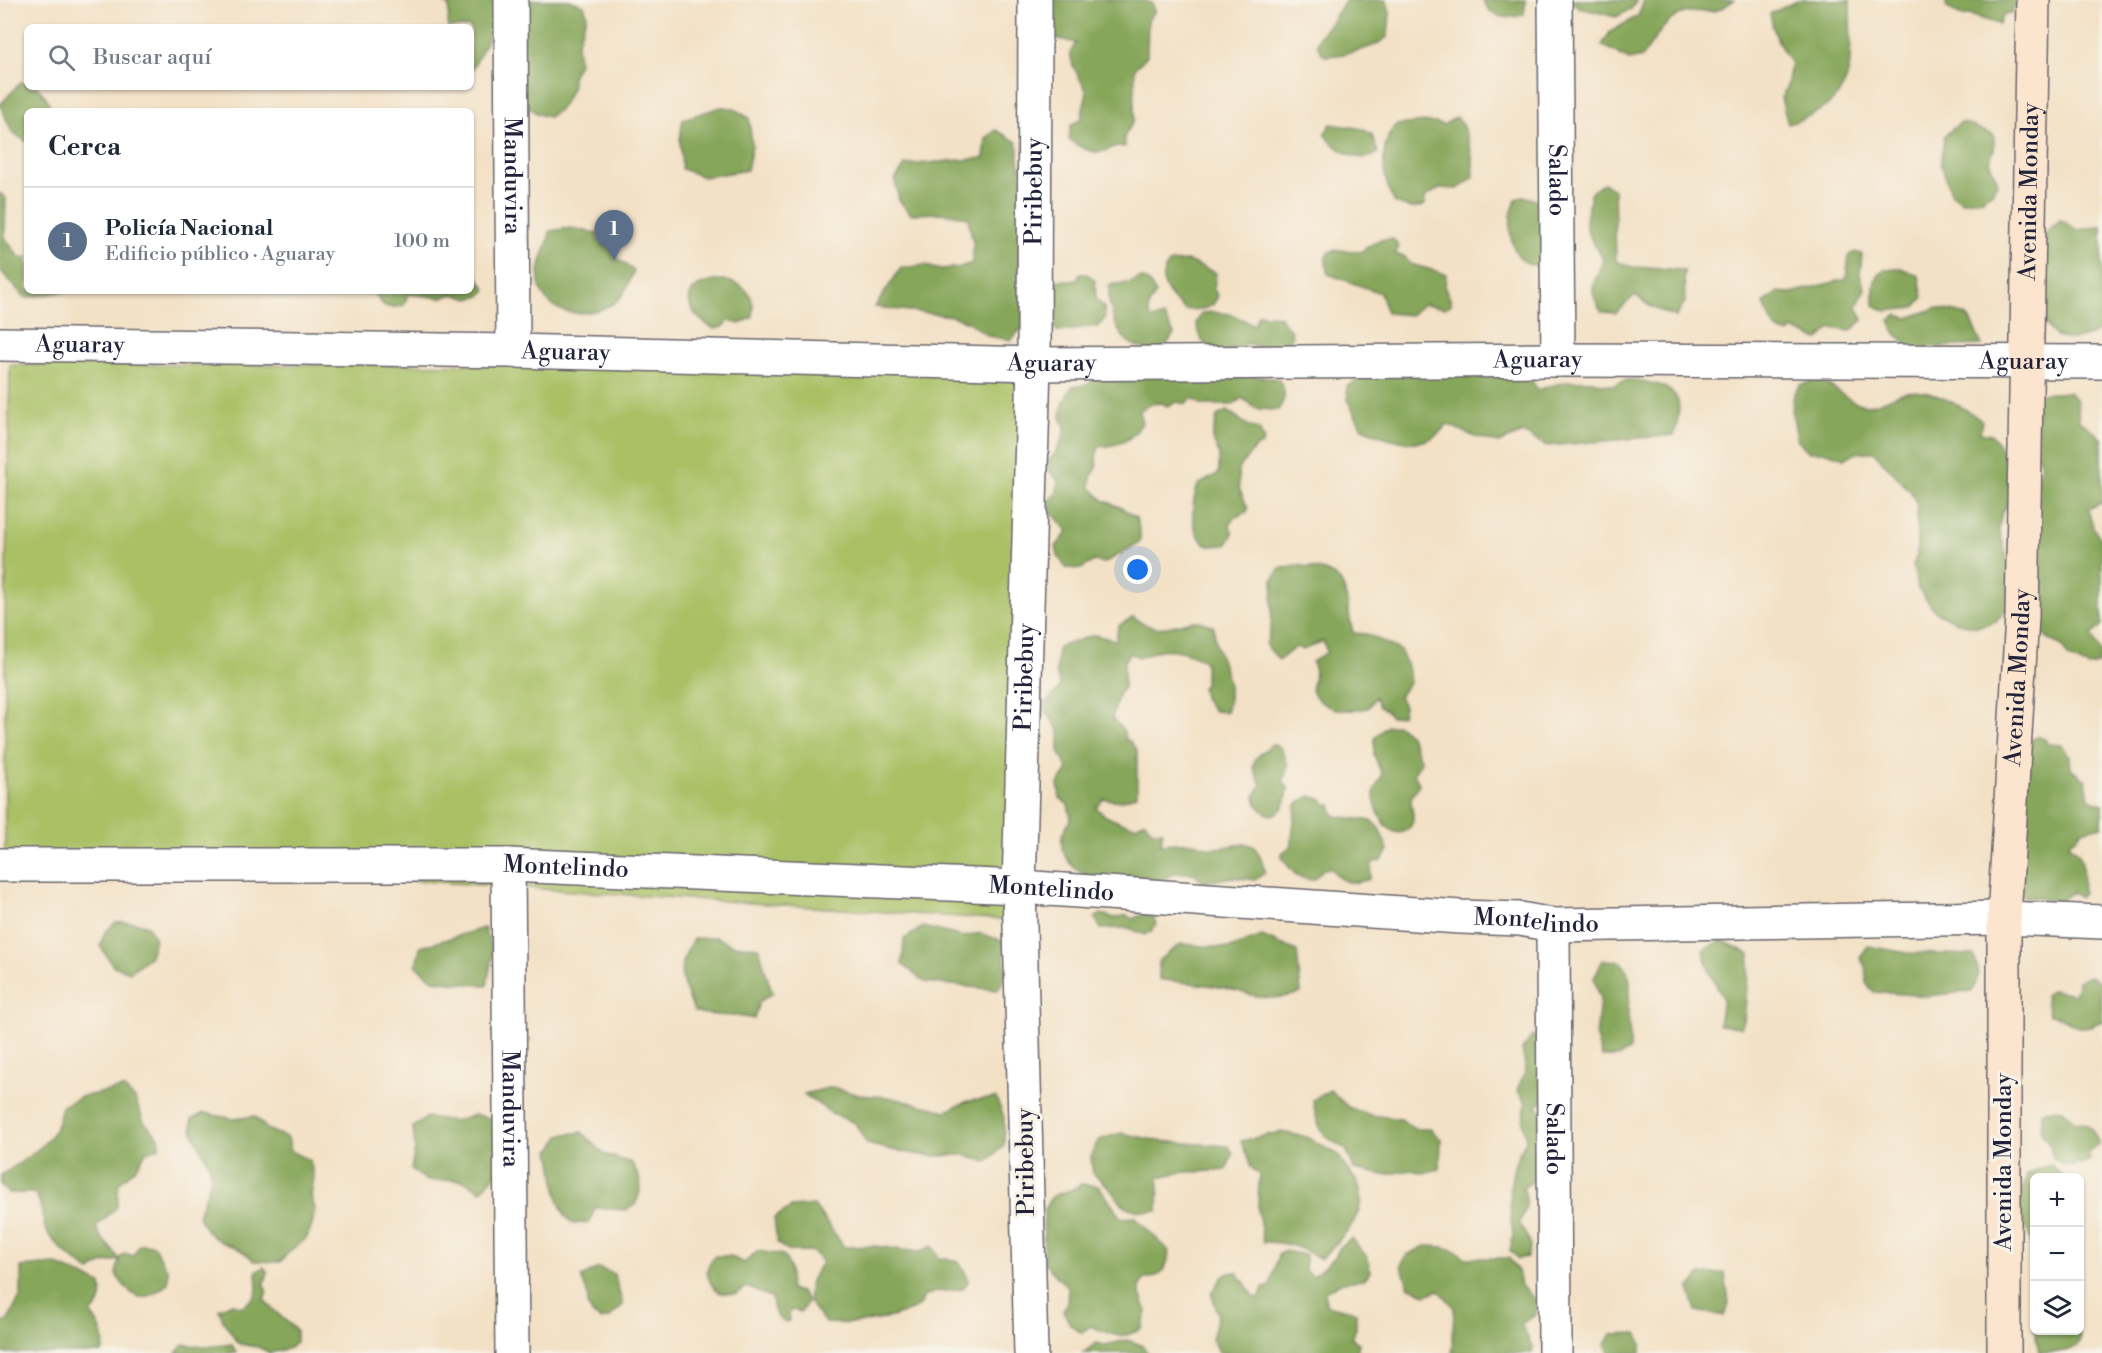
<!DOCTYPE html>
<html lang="es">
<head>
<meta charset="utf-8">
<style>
	body { margin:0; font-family:"Libre Bodoni",serif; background:#f6f6f7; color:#1f2937 }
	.controls { position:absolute; right:18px; bottom:18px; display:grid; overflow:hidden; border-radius:9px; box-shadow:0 2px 4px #0004 }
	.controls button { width:54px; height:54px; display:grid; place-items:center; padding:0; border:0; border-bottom:2px solid #e0e1e3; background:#fff; color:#1f2937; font:30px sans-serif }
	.you { position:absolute; left:1138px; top:570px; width:21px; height:21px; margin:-15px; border:4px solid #fff; border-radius:50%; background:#1a73e8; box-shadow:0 0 0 9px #1a73e833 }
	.badge { display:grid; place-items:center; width:39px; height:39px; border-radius:50%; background:#111827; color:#fff; font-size:20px; font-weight:700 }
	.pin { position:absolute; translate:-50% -50px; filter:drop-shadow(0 2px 3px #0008) }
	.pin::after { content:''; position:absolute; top:32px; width:21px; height:18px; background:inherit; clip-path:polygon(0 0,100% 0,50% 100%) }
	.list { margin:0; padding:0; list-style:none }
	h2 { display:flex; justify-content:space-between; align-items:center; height:78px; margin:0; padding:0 24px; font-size:26px }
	h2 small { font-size:20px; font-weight:400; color:#747a83 }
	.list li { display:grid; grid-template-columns:39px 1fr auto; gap:18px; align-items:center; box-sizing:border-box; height:108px; padding:0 24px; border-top:2px solid #e0e1e3 }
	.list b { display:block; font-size:22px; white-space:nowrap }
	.list p { margin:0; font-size:20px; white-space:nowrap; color:#747a83 }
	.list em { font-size:20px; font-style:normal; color:#747a83 }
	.icon { flex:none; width:33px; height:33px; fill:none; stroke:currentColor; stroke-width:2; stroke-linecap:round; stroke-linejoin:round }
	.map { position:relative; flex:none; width:2102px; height:1353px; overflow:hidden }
	.search { position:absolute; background:#fff; box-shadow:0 2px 4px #0004; left:24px; top:24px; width:450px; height:66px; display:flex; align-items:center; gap:15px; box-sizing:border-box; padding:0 21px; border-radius:9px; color:#747a83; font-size:22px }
	.panel { position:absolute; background:#fff; box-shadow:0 2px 4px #0004; left:24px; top:108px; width:450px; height:186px; border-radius:9px }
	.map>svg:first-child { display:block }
	.green { fill:#a9c065; stroke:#667150; stroke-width:1.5 }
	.forest { fill:#86a65a; stroke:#54644a; stroke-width:1.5 }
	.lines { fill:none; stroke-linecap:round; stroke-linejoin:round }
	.minor-casing { stroke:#6b656c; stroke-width:36 }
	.secondary-casing { stroke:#6b656c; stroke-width:36 }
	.minor { stroke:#fff; stroke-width:33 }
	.secondary { stroke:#fbe5cf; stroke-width:33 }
	.labels { text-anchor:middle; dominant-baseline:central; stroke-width:6; stroke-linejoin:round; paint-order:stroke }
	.street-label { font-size:24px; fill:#22223b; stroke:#f7f3e8 }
</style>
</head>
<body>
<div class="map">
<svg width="2102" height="1353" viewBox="0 0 2102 1353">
	<rect width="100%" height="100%" fill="#f7f3e8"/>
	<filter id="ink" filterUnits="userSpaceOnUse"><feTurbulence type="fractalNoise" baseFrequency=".0167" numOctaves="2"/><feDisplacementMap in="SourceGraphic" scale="12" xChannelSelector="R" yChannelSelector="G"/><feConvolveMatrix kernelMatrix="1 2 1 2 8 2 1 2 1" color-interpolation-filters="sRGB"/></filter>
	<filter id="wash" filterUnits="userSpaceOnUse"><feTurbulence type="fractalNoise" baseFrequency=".008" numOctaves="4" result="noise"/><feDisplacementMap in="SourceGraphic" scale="24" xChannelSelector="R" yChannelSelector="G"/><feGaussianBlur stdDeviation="1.35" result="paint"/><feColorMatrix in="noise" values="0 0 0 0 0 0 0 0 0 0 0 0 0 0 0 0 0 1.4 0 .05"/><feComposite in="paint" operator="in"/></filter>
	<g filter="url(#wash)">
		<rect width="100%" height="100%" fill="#f3e1c6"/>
		<polygon class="green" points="1034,364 1034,922 5,853 5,625 10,365"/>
		<g class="forest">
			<polygon points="439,0 496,0 496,22 471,72 471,27 448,27 449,6"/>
			<path d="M524,0H569L584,5L587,15L577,44L579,63L572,77V88L561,108L549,117C536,115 527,109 522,95C518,84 524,17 524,0Z"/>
			<path d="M1036,0H1145L1152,4L1155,11L1148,20L1147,56L1135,68L1134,120L1124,137L1125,147C1111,144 1112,150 1101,152C1090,153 1077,146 1069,139L1071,125L1081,119L1087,92L1073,66L1070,53L1076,43L1050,37Z"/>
			<path d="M1347,0H1387L1390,13L1388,36C1376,49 1344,55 1325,56C1310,43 1320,35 1330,24C1336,17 1339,7 1347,0Z"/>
			<path d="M1483,0H1526L1524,14C1509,21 1489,18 1483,0Z"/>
			<polygon points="1570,0 1637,0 1631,9 1616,17 1580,8"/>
			<path d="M1644,0H1734C1711,19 1708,7 1684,13C1665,18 1653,43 1642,57L1629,60L1602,45L1610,32L1638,16Z"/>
			<path d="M1798,0H1850C1850,67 1862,100 1788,124L1781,98L1787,86L1791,64C1780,48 1773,33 1770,14Z"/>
			<polygon points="1945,0 2017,0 2012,14 2004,15 1999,24 1970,15 1962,17 1947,7"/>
			<polygon points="21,82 27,84 27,87 37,87 46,97 52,111 27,111 27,142 12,132 0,105"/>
			<polygon points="721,107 733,108 749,118 752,146 747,170 704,177 682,169 680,139 683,119"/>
			<path d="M1457,117C1468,131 1474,159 1474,177L1458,189L1440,188L1425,197V205C1414,211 1406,207 1395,203C1382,181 1378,144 1396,125C1413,125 1426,119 1443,125Z"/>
			<path d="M1960,123C1975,123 1980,132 1994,135V150L1989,161L1998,182L1992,193L1985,196L1984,199L1962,201L1951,193L1941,164L1944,136Z"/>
			<path d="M1331,124L1363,129L1372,135L1378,153C1360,166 1336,149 1324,134Z"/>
			<polygon points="996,130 1017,142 1021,175 1023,327 1011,340 988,336 968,322 952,316 875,307 901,268 925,265 936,269 957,268 972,263 973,243 968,217 942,213 911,214 899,201 895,180 905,165 984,158 986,138"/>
			<path d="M1604,183L1614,190L1616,261L1632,267L1684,270L1685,302L1676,317L1651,307L1635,295L1616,313L1602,312C1585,286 1595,284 1603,260C1599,249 1590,241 1587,230C1583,217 1591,206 1590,193Z"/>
			<polygon points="0,193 6,198 5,238 20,258 27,257 27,291 68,291 25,298 0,270"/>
			<path d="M1523,196L1539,201L1547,206L1543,266C1515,267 1508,241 1511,218C1511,211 1515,205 1516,199Z"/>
			<path d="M2060,220L2078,230L2102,226V328C2091,336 2086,338 2073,339C2027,343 2042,265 2044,235Z"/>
			<path d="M571,228L598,233V240L615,247L618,259L634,271C630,280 626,293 618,300C597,317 553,321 541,290C533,268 547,252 550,231Z"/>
			<path d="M1393,239L1399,247L1395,254L1405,257L1411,264L1446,274L1445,288L1451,301L1449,306L1444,308L1423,304L1411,315L1387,313L1380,293L1328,274C1319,242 1338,251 1360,252L1379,240Z"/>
			<path d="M1855,252L1862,254L1860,275L1865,289L1857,306L1863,320L1851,331L1831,328L1818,340L1792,329L1789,333C1772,333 1769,317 1764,303L1778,292L1791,293L1846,279L1849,255Z"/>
			<path d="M1188,261L1216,273L1214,290L1218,296L1213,305L1203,309L1185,310C1170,297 1152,278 1171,262Z"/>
			<path d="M471,268L486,289L481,296L469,299L453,294L442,298L408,294L404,305C386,311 382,306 373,291H471Z"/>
			<path d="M1901,268L1919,276L1923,297L1914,308L1885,311L1874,305C1874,280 1871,267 1901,268Z"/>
			<path d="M1080,274H1087L1095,280L1096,299L1104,307L1105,318L1098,327C1083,324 1074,334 1057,331C1049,322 1038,284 1058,281C1064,279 1070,282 1077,280Z"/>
			<path d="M1141,278L1148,281L1156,293C1151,303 1144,308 1152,319L1164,316L1174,334L1166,346L1154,352C1148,349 1142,348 1136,346C1115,338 1108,307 1109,287L1113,284L1130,283Z"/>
			<path d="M723,280C745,284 756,294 753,317L740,324L729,321L723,327L715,329C679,311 680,282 723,280Z"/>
			<path d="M1936,308C1978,317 1964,310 1982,345L1909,348L1894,331L1890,320L1897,315L1908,318Z"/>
			<polygon points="1211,312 1231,314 1254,325 1258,314 1279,316 1291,331 1292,337 1289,343 1268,350 1246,343 1240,348 1218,352 1202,341 1196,323 1201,314"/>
			<path d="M1515,368L1529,377L1538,390C1554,384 1574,379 1592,381C1598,382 1604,385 1610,385C1616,385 1621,381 1628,380C1635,379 1643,381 1651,383C1684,390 1682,407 1674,435L1547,446L1523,433L1498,443L1473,436L1447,424C1425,455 1391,440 1362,428L1348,401L1347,386L1364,377Z"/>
			<path d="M1221,372L1278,379C1286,391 1287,398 1278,410L1256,409L1242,398L1233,405H1202L1192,398L1185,404L1177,402L1167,406L1162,403L1151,404L1139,411L1142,423C1130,442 1121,445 1099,447L1096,457L1097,468L1091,477L1090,487L1103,500L1122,508L1136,518L1140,531V542L1105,563L1094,561L1081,569L1066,568L1058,556L1056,547L1068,531L1051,512L1048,501L1056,494L1059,482L1048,469V461C1057,453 1064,439 1065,426C1056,416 1065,398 1072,387L1089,384L1093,379L1193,374L1200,381Z"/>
			<path d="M1813,381C1830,380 1841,397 1857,403C1874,409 1887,398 1902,393C1927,385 1963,406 1982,421L1980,433L1992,435L2014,467L2015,500L2002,511L1999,529L2011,573L2006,610L1996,621L1977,627L1958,623L1936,612L1918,589L1913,565L1917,555V505L1911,492L1874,452H1859L1845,458L1826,452H1809L1797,440L1792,409L1794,393L1800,385Z"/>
			<polygon points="2069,392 2077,401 2079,420 2102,438 2102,503 2088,509 2093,527 2102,541 2102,625 2092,635 2102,655 2098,664 2088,667 2069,658 2061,645 2051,641 2038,629 2017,594 2011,543 2042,465 2016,417 2037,394"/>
			<path d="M1227,411C1239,416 1245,428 1259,429L1264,440L1262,445L1255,448L1238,469L1239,488L1248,508L1247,512L1233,518L1230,526L1233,534L1226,545L1210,546C1188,536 1191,504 1198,485L1219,473V453L1212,439L1217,416Z"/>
			<path d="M1296,565C1354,573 1341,584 1353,633L1367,634L1400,650L1408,667L1410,682L1399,696L1404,706L1402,715L1391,717L1386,710L1379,707L1375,697L1368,708C1344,712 1325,713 1311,690L1315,671L1312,662L1327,652L1323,641L1303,650L1296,647L1279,660L1266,645L1271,628L1273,580L1279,569Z"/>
			<path d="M1133,617C1168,644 1185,608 1214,627C1214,659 1238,678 1226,712L1214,711L1204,698L1202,688L1205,684V662C1193,653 1174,648 1160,650C1147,652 1143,662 1130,653L1124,662V688L1119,693L1112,718L1124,731L1125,740H1129L1137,751V795L1121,801L1104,799L1096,807C1106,820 1121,822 1136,826L1145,821L1152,831H1163L1161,844C1171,844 1185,841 1194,843C1201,844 1206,848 1212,848C1241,849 1254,828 1265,872L1255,880L1232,877L1203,883L1194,873H1174L1162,880H1146L1136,876L1125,884C1099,881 1074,878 1063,851C1061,846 1061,838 1063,833C1066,827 1069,823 1071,817L1068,805L1060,798L1058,784L1068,770L1059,751V730L1045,709L1047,702L1060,687L1056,672L1058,647L1094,635L1116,640L1118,626Z"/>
			<path d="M1398,725L1410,735L1421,762L1414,773L1419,784C1417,789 1411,795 1411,800C1411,809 1417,820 1409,828C1390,846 1372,807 1374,792C1375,786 1379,780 1382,775L1374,755L1375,737L1387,726Z"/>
			<path d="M2038,736L2045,739L2047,744L2062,745L2070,757L2071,769L2086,780L2089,799L2102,804V826L2081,831L2078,837L2070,841L2069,846C2088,853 2081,877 2083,894L2079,897L2072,892L2060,901L2025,897L2005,875L2023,755L2031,740Z"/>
			<path d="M1272,744L1281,748L1288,766L1283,781L1288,788C1286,803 1286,809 1272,815C1263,814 1255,805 1255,795L1261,785L1253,767L1255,759Z"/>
			<path d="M1310,796L1323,800L1327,805L1331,804L1333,814L1336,816L1372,821L1379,828L1388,850L1382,860L1372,863L1370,879C1352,885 1342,884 1331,868L1323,869L1314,880C1296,879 1292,872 1282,857V853L1291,846L1296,805Z"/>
			<polygon points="1101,914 1115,918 1127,915 1132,919 1143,914 1153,916 1156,924 1152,931 1145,935 1129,928 1101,929 1095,918"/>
			<polygon points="116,922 134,922 148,926 155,939 150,956 130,972 113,966 100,946 105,932"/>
			<polygon points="923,927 964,937 980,933 1003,941 1006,975 998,990 925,982 902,964 904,939"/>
			<polygon points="484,928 493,952 487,986 433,980 416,966 420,947"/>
			<path d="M1262,936L1297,951L1301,993C1262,1004 1256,994 1219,987C1199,983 1180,983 1159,979V960L1181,944L1230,948Z"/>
			<path d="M716,937L732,945L759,947C764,963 766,978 773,993L759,1002L754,1019C734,1013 713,1018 694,1011C681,977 674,973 693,939Z"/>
			<polygon points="1721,940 1750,954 1744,1021 1741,1027 1719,1025 1723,998 1710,973 1703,950"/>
			<polygon points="1868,946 1907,953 1974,955 1979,974 1972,991 1928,996 1874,992 1866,983 1866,968 1860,957"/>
			<path d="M1603,960L1620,961C1635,977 1629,990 1628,1010C1628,1023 1631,1036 1630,1049L1618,1057H1602L1596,1038L1600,999L1594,978Z"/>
			<path d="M2090,976L2102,983L2100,1000L2102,1002V1021C2068,1037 2076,1017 2049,1015L2045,995L2052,990L2074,994L2078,981Z"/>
			<path d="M1533,1035L1546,1045V1098L1536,1106L1550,1119V1134L1536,1149L1535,1179L1523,1188C1529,1202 1526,1210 1519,1223L1531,1244L1527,1257L1518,1259L1510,1250C1515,1238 1512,1231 1511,1218C1509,1189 1510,1165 1526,1141L1523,1121L1526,1103L1517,1090L1526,1070L1522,1050Z"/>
			<path d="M832,1087L859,1095L888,1097L946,1111L968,1101L996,1098L1004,1117V1146L986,1162C959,1151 962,1156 936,1156C913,1155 889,1150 867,1144L855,1123L831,1113L804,1094Z"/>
			<path d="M123,1088L135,1099L144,1122L159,1137V1148L146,1152L136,1168L119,1183L117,1207L96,1227C99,1239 112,1247 119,1259L125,1253L133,1256L140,1244L153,1245L168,1271V1283C144,1305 133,1301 116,1274L119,1260L101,1264L90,1271C75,1261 48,1242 44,1224C41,1212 42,1204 35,1193H8L1,1186V1175C26,1159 60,1140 61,1107L80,1097Z"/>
			<path d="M1330,1090L1348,1107L1371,1115L1401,1119L1414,1129H1430L1441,1139L1440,1169L1422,1173L1412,1170L1384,1175L1354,1169L1346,1149C1320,1136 1317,1128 1313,1100Z"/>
			<path d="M2050,1109L2063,1110L2076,1122C2092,1122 2093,1132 2099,1144L2088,1153L2090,1160L2081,1165L2077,1162L2075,1165H2064L2052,1158L2050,1145L2041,1132L2042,1111Z"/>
			<path d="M204,1113L234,1119L255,1116L267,1129L288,1138L291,1151L310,1160L314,1178L311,1196L315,1209L312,1226L306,1239L291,1250L280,1262L254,1261C232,1237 216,1253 198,1216C201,1204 208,1192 210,1181C215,1157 188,1142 192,1119Z"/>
			<polygon points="475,1115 496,1119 497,1173 481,1191 462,1180 427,1181 411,1169 415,1149 413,1127 427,1117 454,1121"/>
			<path d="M582,1132L604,1154L632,1163C642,1182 644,1185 635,1205L626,1210L595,1208L590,1222L573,1224C553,1208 556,1174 550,1151L561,1135Z"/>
			<path d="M1281,1132L1307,1137L1339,1155C1344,1169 1351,1171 1357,1182C1373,1211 1339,1241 1321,1259C1301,1247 1286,1242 1263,1242L1258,1212L1259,1175L1251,1167L1241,1141Z"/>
			<path d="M1121,1133L1159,1141L1228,1146L1233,1153L1226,1170C1203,1173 1179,1169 1159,1178L1158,1211C1112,1215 1124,1193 1093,1174L1091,1157L1098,1140Z"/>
			<polygon points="2050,1164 2063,1177 2034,1178 2034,1274 2031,1240 2018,1209 2027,1175"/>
			<path d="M1081,1184L1099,1186L1121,1218L1135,1217L1169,1251C1169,1266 1161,1279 1145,1279L1140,1285V1294L1147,1312L1142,1328C1119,1342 1113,1334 1090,1326L1082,1333L1070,1324L1063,1311L1067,1304L1068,1288L1044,1263C1046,1247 1037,1204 1055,1195C1065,1191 1072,1191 1081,1184Z"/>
			<path d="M814,1205L844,1247L875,1246L920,1252L932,1246L939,1258L959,1261L969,1280L963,1289L935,1292L924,1296L920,1306C890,1321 859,1325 826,1323C803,1302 804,1286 822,1263C811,1245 808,1253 791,1251C787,1250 781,1246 777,1243L774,1218L792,1207Z"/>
			<path d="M1352,1239L1368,1258L1370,1273L1363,1280L1342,1282L1325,1292L1326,1305L1356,1312V1329L1351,1338L1359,1343L1357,1353H1219L1212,1340L1218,1314L1211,1292C1223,1282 1218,1273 1237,1272L1255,1298H1259L1263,1288L1270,1286L1278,1255L1285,1251L1306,1255L1305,1270L1313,1276L1335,1257L1340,1247Z"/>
			<path d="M1425,1246C1441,1246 1454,1247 1466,1258H1509L1518,1271L1521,1286L1537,1301L1534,1316L1521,1324L1533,1348L1532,1353H1452L1454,1307L1439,1290L1426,1295L1408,1286L1401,1265L1407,1255Z"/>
			<path d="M757,1251L783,1255C793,1268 789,1276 790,1290L801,1292L808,1301L801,1312L793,1310L789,1312V1321L785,1322C774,1317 773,1309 772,1298L747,1287L736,1294L720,1293C707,1283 702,1268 715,1256H730L744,1263Z"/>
			<path d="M55,1264L101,1284C103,1297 101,1304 91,1313C100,1327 107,1336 102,1353H0V1323L7,1322L21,1295V1267Z"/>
			<path d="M264,1267L268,1273L264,1284L267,1293L264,1299C273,1312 285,1318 296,1331V1342L290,1348L270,1353L258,1347L239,1344L223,1321L219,1309L232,1303L241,1307C263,1294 256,1293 256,1272Z"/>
			<polygon points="598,1268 614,1274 623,1305 609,1318 601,1320 593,1315 587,1305 588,1296 581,1277"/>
			<polygon points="1725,1273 1729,1303 1725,1316 1696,1311 1689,1289 1700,1275"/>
			<path d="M2034,1325V1330L2077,1331C2091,1353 2052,1353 2039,1353Z"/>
			<polygon points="1637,1333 1641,1343 1641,1353 1609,1353 1605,1344 1611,1334"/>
			<polygon points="1127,1340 1141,1345 1148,1353 1083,1353 1096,1343 1105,1345"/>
			<polygon points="183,1344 206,1347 232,1344 236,1353 177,1353"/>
		</g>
	</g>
	<g filter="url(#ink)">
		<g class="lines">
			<g class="minor-casing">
				<g id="minor">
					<path id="s1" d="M511,0L513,351"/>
					<path id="s2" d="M1555,0L1558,360"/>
					<path id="s3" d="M0,344L513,351L1034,364L1558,360L2102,362"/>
					<path id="s4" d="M0,865H508L1019,887L1460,917L1520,919L1553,925L2004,918L2102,922"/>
					<path id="s5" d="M508,865L512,1353"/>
					<path id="s6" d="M1553,925L1555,1353"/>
					<path id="s7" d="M1031,1353L1019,887L1034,364L1035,0"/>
				</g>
			</g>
			<g class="secondary-casing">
				<g id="secondary">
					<path id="s8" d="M2004,1353V918L2022,617L2033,0"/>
				</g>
			</g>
			<use href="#minor" class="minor"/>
			<use href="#secondary" class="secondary"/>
		</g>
	</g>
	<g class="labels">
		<g class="street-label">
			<text stroke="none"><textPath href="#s1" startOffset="176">Manduvira</textPath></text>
			<text stroke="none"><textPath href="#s2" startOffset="180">Salado</textPath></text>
			<text stroke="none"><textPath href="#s7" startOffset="1162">Piribebuy</textPath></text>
			<text stroke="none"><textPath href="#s8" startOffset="1162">Avenida Monday</textPath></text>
			<text stroke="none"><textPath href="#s3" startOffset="80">Aguaray</textPath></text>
			<text stroke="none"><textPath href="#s3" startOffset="566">Aguaray</textPath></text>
			<text stroke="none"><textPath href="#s3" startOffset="1538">Aguaray</textPath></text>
			<text stroke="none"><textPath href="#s3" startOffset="2024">Aguaray</textPath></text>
			<text stroke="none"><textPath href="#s3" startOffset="1052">Aguaray</textPath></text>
			<text stroke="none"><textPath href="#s7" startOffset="676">Piribebuy</textPath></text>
			<text stroke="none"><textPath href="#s8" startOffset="676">Avenida Monday</textPath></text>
			<text stroke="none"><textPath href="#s4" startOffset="566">Montelindo</textPath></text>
			<text stroke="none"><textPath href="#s4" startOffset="1052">Montelindo</textPath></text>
			<text stroke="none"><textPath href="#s4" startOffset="1538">Montelindo</textPath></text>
			<text stroke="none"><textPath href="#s5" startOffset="244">Manduvira</textPath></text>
			<text stroke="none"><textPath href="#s6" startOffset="214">Salado</textPath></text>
			<text transform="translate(1026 1162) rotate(-91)">Piribebuy</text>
			<text transform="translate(2004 1162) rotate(-90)">Avenida Monday</text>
		</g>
	</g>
</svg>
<div class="controls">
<button>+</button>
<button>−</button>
<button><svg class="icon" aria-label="layers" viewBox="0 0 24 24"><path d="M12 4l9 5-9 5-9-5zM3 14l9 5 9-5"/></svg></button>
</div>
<div class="you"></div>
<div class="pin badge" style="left:614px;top:260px;background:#5c6f8a">1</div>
<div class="search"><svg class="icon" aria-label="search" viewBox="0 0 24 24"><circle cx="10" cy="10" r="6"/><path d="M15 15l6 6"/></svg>Buscar aquí</div>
<section class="panel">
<h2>Cerca<small></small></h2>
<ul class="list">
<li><span class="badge" style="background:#5c6f8a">1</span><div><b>Policía Nacional</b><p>Edificio público · Aguaray</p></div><em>100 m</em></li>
</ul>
</section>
</div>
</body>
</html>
